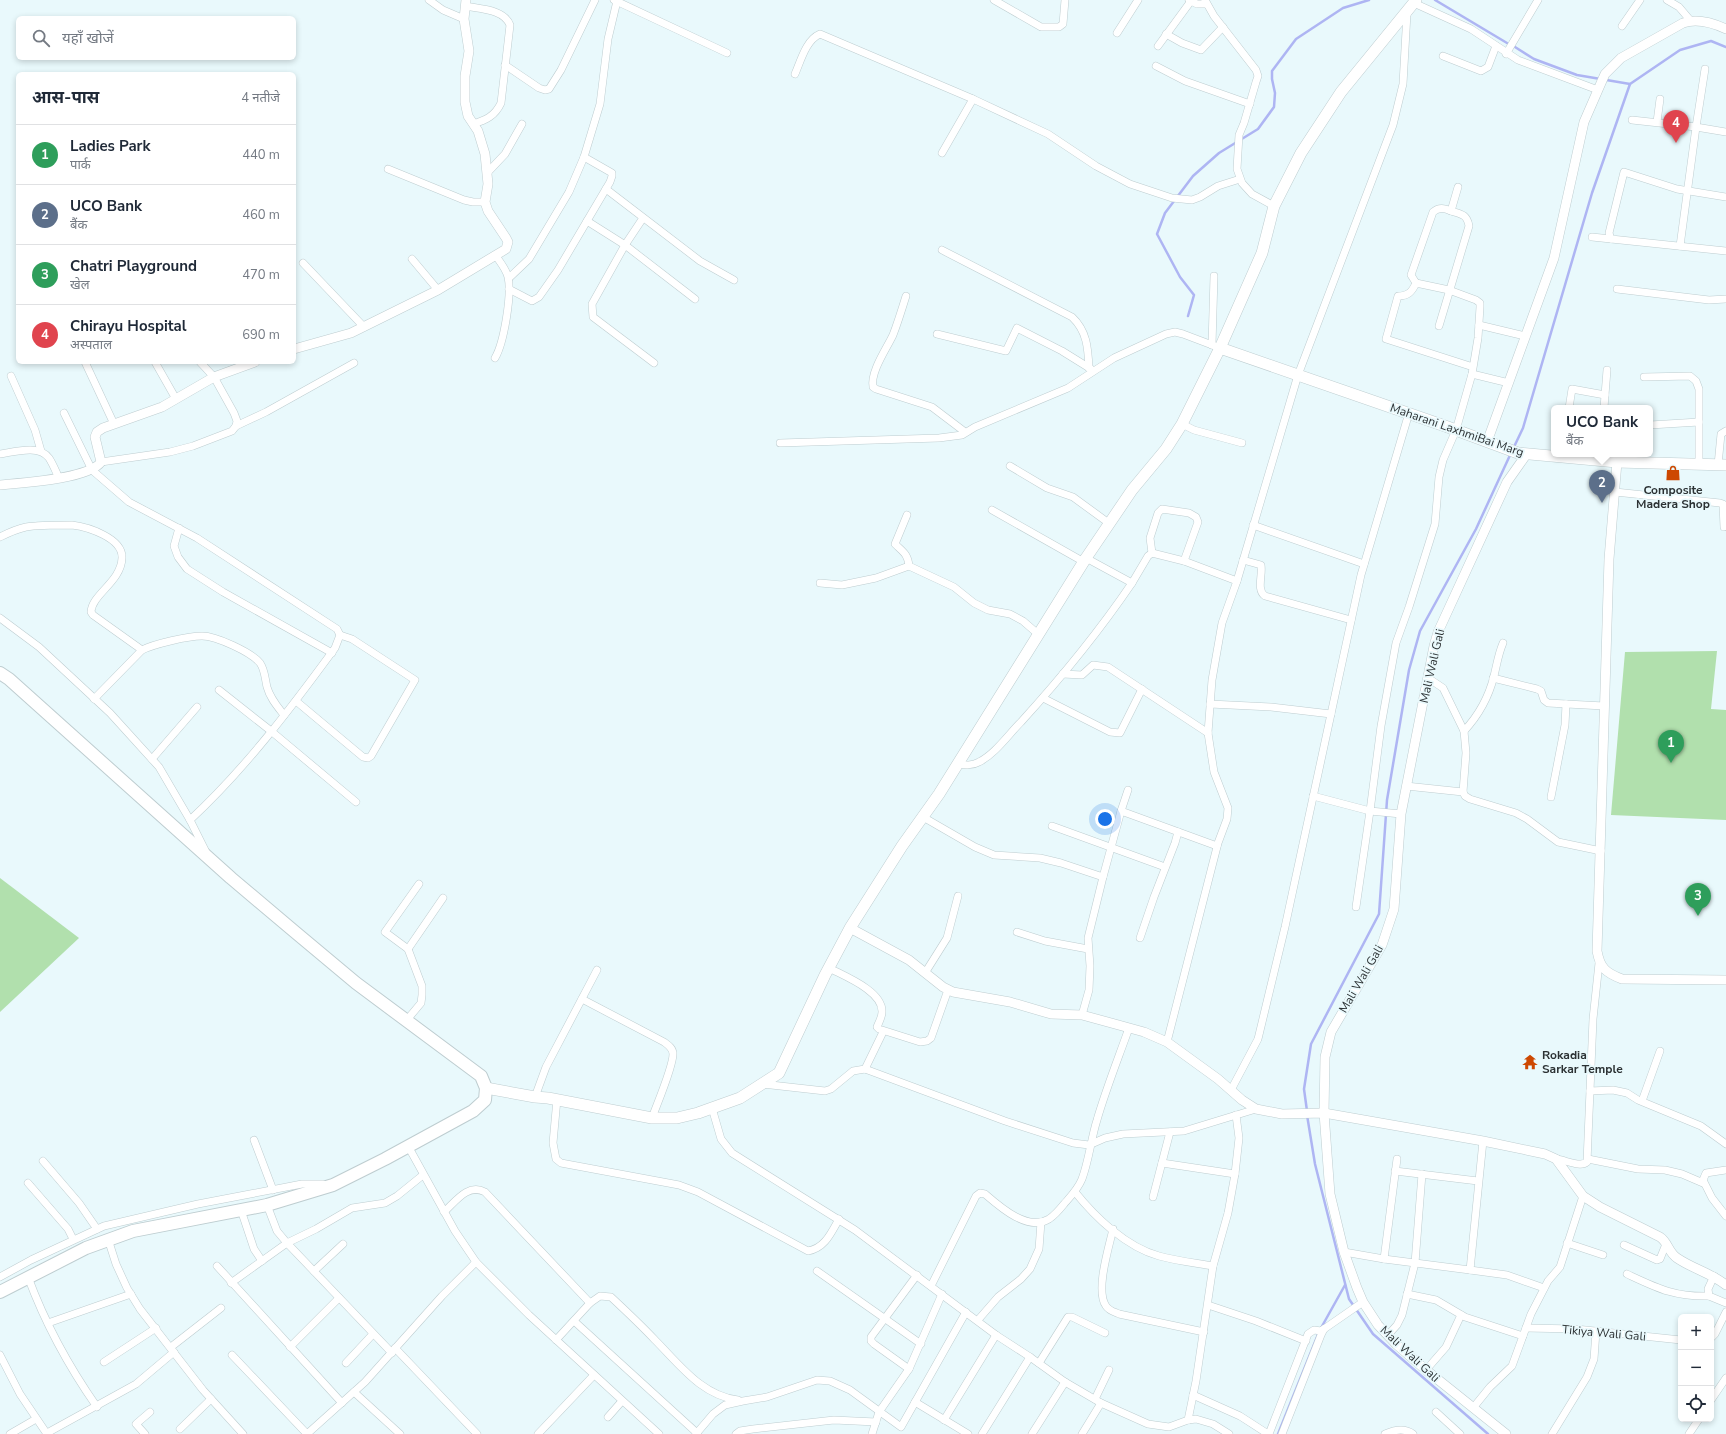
<!DOCTYPE html>
<html lang="hi">
<head>
<meta charset="utf-8">
<style>
	body { margin:0; font-family:"Nunito Sans","Noto Sans Devanagari",sans-serif; background:#f2f2f3; color:#1f2937 }
	.controls { position:absolute; right:12px; bottom:12px; display:grid; overflow:hidden; border-radius:6px; box-shadow:0 2px 6px #0003 }
	.controls button { width:36px; height:36px; display:grid; place-items:center; padding:0; border:0; border-bottom:1px solid #e0e1e3; background:#fff; color:#1f2937; font:20px sans-serif }
	.you { position:absolute; left:1105px; top:819px; width:14px; height:14px; margin:-10px; border:3px solid #fff; border-radius:50%; background:#1a73e8; box-shadow:0 0 0 6px #1a73e833 }
	.badge { display:grid; place-items:center; width:26px; height:26px; border-radius:50%; background:#b45309; color:#fff; font-size:13px; font-weight:700 }
	.pin { position:absolute; translate:-50% -33px; filter:drop-shadow(0 1px 2px #0008) }
	.pin::after { content:''; position:absolute; top:21px; width:14px; height:12px; background:inherit; clip-path:polygon(0 0,100% 0,50% 100%) }
	.popup { position:absolute; left:1551px; top:405px; width:102px; height:52px; box-sizing:border-box; display:grid; place-content:center; border-radius:6px; background:#fff; filter:drop-shadow(0 1px 3px #0005); font-size:13px; white-space:nowrap; color:#747a83 }
	.popup b { font-size:15px; color:#1f2937 }
	.popup::after { content:''; position:absolute; left:50%; top:100%; margin-left:-8px; border:8px solid transparent; border-top-color:#fff }
	.list { margin:0; padding:0; list-style:none }
	h2 { display:flex; justify-content:space-between; align-items:center; height:52px; margin:0; padding:0 16px; font-size:17px }
	h2 small { font-size:13px; font-weight:400; color:#747a83 }
	.list li { display:grid; grid-template-columns:26px 1fr auto; gap:12px; align-items:center; box-sizing:border-box; height:60px; padding:0 16px; border-top:1px solid #e0e1e3 }
	.list b { display:block; font-size:15px; white-space:nowrap }
	.list p { margin:0; font-size:13px; white-space:nowrap; color:#747a83 }
	.list em { font-size:13px; font-style:normal; color:#747a83 }
	.icon { flex:none; width:22px; height:22px; fill:none; stroke:currentColor; stroke-width:2; stroke-linecap:round; stroke-linejoin:round }
	.map { position:relative; flex:none; width:1726px; height:1434px; overflow:hidden }
	.search { position:absolute; background:#fff; box-shadow:0 2px 6px #0003; left:16px; top:16px; width:280px; height:44px; display:flex; align-items:center; gap:10px; box-sizing:border-box; padding:0 14px; border-radius:6px; color:#747a83; font-size:15px }
	.panel { position:absolute; background:#fff; box-shadow:0 2px 6px #0003; left:16px; top:72px; width:280px; height:292px; border-radius:6px }
	.map>svg:first-child { display:block }
	.green { fill:#b1e0ad }
	.lines { fill:none; stroke-linecap:round; stroke-linejoin:round }
	.stream { stroke:#aeb5f3; stroke-width:2.5 }
	.minor-casing { stroke:#becdd0; stroke-width:8 }
	.tertiary-casing { stroke:#becdd0; stroke-width:10 }
	.primary-casing { stroke:#becdd0; stroke-width:12 }
	.trunk-casing { stroke:#becdd0; stroke-width:14 }
	.minor { stroke:#fff; stroke-width:7 }
	.tertiary { stroke:#fff; stroke-width:9 }
	.primary { stroke:#fff; stroke-width:11 }
	.trunk { stroke:#fff; stroke-width:12 }
	.labels { text-anchor:middle; dominant-baseline:central; stroke-width:3.5; stroke-linejoin:round; paint-order:stroke }
	.street-label { font-size:12px; fill:#2c3234; stroke:#e9f9fc }
	.poi-label { font-size:12px; font-weight:bold; fill:#2c3234; stroke:#e9f9fc }
</style>
</head>
<body>
<div class="map">
<svg width="1726" height="1434" viewBox="0 0 1726 1434">
	<rect width="100%" height="100%" fill="#e9f9fc"/>
	<g class="green">
		<polygon points="1717,651 1711,709 1726,710 1726,820 1611,815 1625,652"/>
		<polygon points="0,878 79,938 0,1012"/>
	</g>
	<g class="lines">
		<g class="stream">
			<polyline points="1435,0 1507,43"/>
			<polyline points="1515,47 1534,59 1577,75 1630,84"/>
			<polyline points="1188,316 1194,295 1180,277 1157,234 1165,213 1193,176 1219,153 1258,129 1274,107 1275,93 1272,79 1272,71 1296,39 1343,8 1369,0"/>
			<polyline points="1513,449 1523,428 1592,193 1630,84 1680,50 1711,41 1726,47"/>
			<polyline points="1307,1111 1304,1089 1311,1044 1379,914 1387,800 1409,670 1420,631 1476,529 1511,453"/>
			<polyline points="1307,1115 1315,1164 1349,1299 1373,1334 1488,1434"/>
			<polyline points="1321,1328 1345,1285"/>
			<polyline points="1278,1434 1319,1332"/>
		</g>
		<g class="minor-casing">
			<g id="minor">
				<polyline points="429,0 443,10 464,19"/>
				<polyline points="614,0 727,53"/>
				<polyline points="994,0 1041,27 1059,27 1063,24 1065,0"/>
				<polyline points="1189,0 1197,4 1206,4"/>
				<polyline points="1205,0 1214,16 1256,70 1258,76 1256,82 1244,123 1239,135 1237,169 1242,183 1252,194 1274,206"/>
				<polyline points="1667,0 1679,7 1690,20"/>
				<polyline points="1414,3 1471,29 1518,60 1598,90"/>
				<path d="M465,6C480,9 504,9 510,25L501,103C495,116 486,120 473,124"/>
				<polyline points="1622,26 1640,0"/>
				<polyline points="1117,33 1138,0"/>
				<polyline points="1166,34 1182,43 1201,50 1223,27"/>
				<polyline points="1158,46 1191,1"/>
				<polyline points="1506,54 1538,0"/>
				<polyline points="1443,56 1481,71 1488,67 1496,46"/>
				<polyline points="505,65 539,88 545,90 549,89 561,70 595,0"/>
				<polyline points="1156,66 1185,81 1250,104"/>
				<polyline points="1705,69 1696,127 1726,132"/>
				<path d="M795,74C801,60 806,40 820,34L973,99L1048,134L1096,166L1130,184L1172,198L1192,200L1200,197L1218,186L1240,179"/>
				<polyline points="1632,120 1696,127 1680,246"/>
				<polyline points="1657,122 1660,99"/>
				<polyline points="942,153 973,99"/>
				<polyline points="388,169 464,200 473,202 485,202"/>
				<polyline points="488,172 505,154 522,124"/>
				<polyline points="606,189 700,261 734,280"/>
				<polyline points="1726,197 1677,189 1624,172 1609,233 1611,239 1726,251"/>
				<polyline points="643,218 625,245 592,304 593,317 654,363"/>
				<polyline points="587,221 625,245 695,299"/>
				<polyline points="1592,237 1611,239"/>
				<path d="M942,250L1072,317C1087,331 1088,348 1089,368"/>
				<polyline points="412,259 438,290"/>
				<polyline points="303,263 364,327"/>
				<polyline points="509,278 529,259 569,192 584,157 600,104 608,39 617,1"/>
				<path d="M1416,283L1411,275L1433,212C1439,207 1444,208 1451,211"/>
				<polyline points="509,289 532,301 539,297 558,270 610,182 612,176 612,173 584,157"/>
				<polyline points="1617,289 1709,300 1726,299"/>
				<path d="M906,296C902,309 898,322 893,335C887,348 870,372 873,387L876,389L932,407L965,432"/>
				<polyline points="1479,325 1525,336"/>
				<path d="M1439,326L1469,226C1467,214 1461,214 1451,211L1458,187"/>
				<polyline points="937,334 1006,351 1017,328 1062,351 1091,369"/>
				<polyline points="1212,345 1214,276"/>
				<path d="M495,358C504,343 512,294 508,277C506,269 500,262 496,256"/>
				<polyline points="85,362 114,424"/>
				<polyline points="155,362 176,399"/>
				<polyline points="1472,374 1509,383"/>
				<polyline points="11,376 35,430 41,451"/>
				<polyline points="1644,377 1690,376 1696,381 1699,389 1699,465"/>
				<polyline points="1605,395 1607,370"/>
				<polyline points="1569,408 1572,389 1605,395 1604,408"/>
				<path d="M64,413L92,470L129,502L197,538L337,629L340,635L335,648C291,708 245,769 190,820"/>
				<polyline points="1182,424 1194,430 1242,443"/>
				<polyline points="1650,425 1699,422"/>
				<polyline points="236,426 266,412 354,363"/>
				<polyline points="780,443 939,438 962,435 975,427 1068,388 1114,358 1166,334 1175,332 1183,334 1220,348"/>
				<path d="M0,454C14,452 39,444 49,458C53,464 56,472 59,478"/>
				<polyline points="101,462 170,452 193,446 232,431 236,426 237,421 234,413 214,377 200,362"/>
				<polyline points="1718,465 1721,434 1726,431"/>
				<polyline points="1010,466 1047,488 1073,497 1110,524"/>
				<polyline points="1615,492 1720,503 1723,504 1724,527"/>
				<polyline points="992,510 1084,562"/>
				<path d="M907,515L895,544C903,552 908,554 909,566"/>
				<polyline points="1253,525 1364,564"/>
				<polyline points="179,528 174,546 178,557 187,569 223,592 332,653"/>
				<path d="M0,537C8,533 17,529 26,527C38,525 60,525 72,525C88,527 123,538 122,558C121,582 92,594 91,612L93,615L142,650"/>
				<polyline points="1152,553 1150,538 1158,513 1162,509 1189,513 1196,517 1198,522 1184,561"/>
				<path d="M1243,560L1261,565C1263,574 1256,590 1265,596L1351,620"/>
				<polyline points="909,566 954,587 974,603 988,610 1010,614 1023,621 1038,634"/>
				<polyline points="820,583 842,585 876,578 909,566"/>
				<polyline points="1132,583 1148,556 1152,553 1184,561 1237,581"/>
				<polyline points="0,618 39,647 110,713 159,767 190,820 206,852"/>
				<polyline points="1063,674 1082,675 1093,665 1108,667 1208,733"/>
				<polyline points="1428,678 1443,688 1464,731 1466,753 1463,792 1465,796 1470,799 1516,813 1527,819 1558,842 1601,851"/>
				<polyline points="1493,678 1537,689 1541,691 1544,700 1548,703 1604,706"/>
				<polyline points="219,690 271,731 356,802"/>
				<polyline points="1043,698 1110,732 1120,733 1142,689"/>
				<path d="M94,699L142,650C154,644 188,636 202,636C216,636 251,652 260,663C265,670 265,679 267,687C270,698 277,706 284,715"/>
				<polyline points="296,701 363,757 368,758 371,756 415,680 352,639 340,635"/>
				<polyline points="1210,704 1271,707 1331,714"/>
				<path d="M1464,731C1478,716 1489,696 1494,676C1497,664 1498,655 1503,643"/>
				<polyline points="152,759 197,707"/>
				<path d="M958,764C965,765 972,766 979,762C995,754 1008,735 1021,722C1061,678 1098,633 1132,583L1086,558"/>
				<polyline points="1406,786 1463,792"/>
				<polyline points="1313,796 1370,811 1356,907"/>
				<polyline points="1551,797 1565,725 1566,704"/>
				<polyline points="1121,811 1128,790"/>
				<path d="M1401,814L1370,811L1381,726L1396,643L1409,607L1435,524L1439,477L1443,460L1456,430L1472,374L1478,338L1480,307V303L1476,300L1449,290L1416,283C1412,292 1408,296 1398,296L1386,339L1473,367"/>
				<polyline points="923,817 975,847 994,855 1040,858 1061,863 1103,877 1121,811 1217,846"/>
				<polyline points="1052,826 1165,867"/>
				<polyline points="1017,932 1045,941 1088,949"/>
				<polyline points="1140,938 1154,897 1175,843 1178,832"/>
				<polyline points="408,949 443,898"/>
				<path d="M829,968C844,976 883,991 882,1012C882,1017 879,1022 877,1027L879,1029L920,1042L927,1041L931,1038L948,990"/>
				<polyline points="925,973 947,938 958,896"/>
				<path d="M582,999L664,1042C668,1045 673,1048 673,1054C673,1067 657,1104 652,1118"/>
				<polyline points="1082,1015 1089,990 1090,966 1088,938 1103,877"/>
				<polyline points="406,1021 421,1003 422,995 422,986 408,949 385,932 419,884"/>
				<polyline points="1167,1042 1218,843 1227,819 1228,808 1214,772 1208,733 1212,680 1222,623 1237,581 1298,375 1393,125 1403,84 1407,13"/>
				<polyline points="865,1069 883,1032"/>
				<polyline points="762,1084 825,1091 831,1089 853,1071 865,1069 1005,1121 1073,1143 1089,1145 1105,1138 1123,1134 1184,1131 1256,1109"/>
				<polyline points="1231,1090 1258,1039 1285,927 1361,575 1409,413"/>
				<polyline points="1590,1091 1613,1090 1627,1093 1638,1100 1701,1126 1726,1144"/>
				<polyline points="535,1097 546,1067 597,970"/>
				<path d="M557,1099L553,1143L556,1159L561,1163L679,1185L698,1192L808,1251C825,1248 831,1233 839,1219"/>
				<polyline points="1642,1101 1660,1051"/>
				<polyline points="712,1108 721,1139 732,1153 855,1230 996,1335 1030,1357 1065,1382 1101,1403 1148,1424 1169,1427 1188,1420 1196,1419 1213,1424 1229,1434"/>
				<polyline points="254,1140 273,1190"/>
				<polyline points="408,1146 455,1231 476,1262 529,1315 659,1434"/>
				<path d="M1556,1159C1566,1160 1580,1168 1587,1162L1593,1019L1599,963"/>
				<polyline points="1588,1159 1638,1169 1665,1170 1682,1174 1703,1183"/>
				<polyline points="43,1161 79,1203 97,1229"/>
				<polyline points="1162,1163 1235,1174"/>
				<polyline points="1726,1170 1706,1173 1703,1180 1712,1198 1726,1216"/>
				<polyline points="1395,1171 1478,1181"/>
				<polyline points="28,1183 68,1229 73,1239"/>
				<path d="M1075,1192C1095,1217 1126,1247 1159,1256C1177,1261 1196,1263 1213,1266"/>
				<polyline points="1153,1197 1170,1132"/>
				<polyline points="267,1205 277,1231 287,1243 392,1353"/>
				<polyline points="241,1210 254,1249 262,1261"/>
				<path d="M444,1212C456,1201 468,1183 485,1192L590,1303"/>
				<path d="M1113,1229C1109,1247 1095,1291 1106,1306C1109,1311 1115,1312 1119,1314L1204,1332"/>
				<polyline points="108,1239 116,1264 127,1288 140,1309 203,1390 243,1434"/>
				<polyline points="1567,1243 1603,1255"/>
				<polyline points="1624,1245 1657,1260 1660,1259 1666,1244"/>
				<polyline points="1344,1252 1384,1259 1470,1270 1483,1141"/>
				<polyline points="1384,1259 1397,1159"/>
				<polyline points="217,1266 342,1403"/>
				<polyline points="1470,1270 1507,1275 1544,1288"/>
				<polyline points="314,1271 343,1244"/>
				<polyline points="817,1271 921,1344"/>
				<path d="M1627,1274C1657,1288 1674,1297 1709,1296"/>
				<polyline points="1714,1276 1708,1289 1709,1296 1726,1303"/>
				<polyline points="0,1277 31,1260 104,1226 198,1204 302,1184 323,1184"/>
				<path d="M28,1277C45,1323 69,1367 97,1407"/>
				<polyline points="231,1283 287,1243 316,1229 352,1208 385,1203 397,1196 423,1175"/>
				<path d="M931,1286L976,1196L980,1193L985,1194C1000,1207 1028,1232 1049,1219C1055,1215 1060,1209 1064,1204C1071,1196 1078,1189 1082,1179C1089,1160 1091,1139 1097,1120C1106,1089 1118,1059 1129,1028"/>
				<polyline points="1407,1294 1436,1300 1465,1317 1523,1336"/>
				<polyline points="1208,1305 1256,1321 1306,1341"/>
				<polyline points="978,1320 998,1297 1021,1279 1030,1269 1039,1249 1041,1222"/>
				<polyline points="574,1321 697,1433"/>
				<polyline points="48,1323 131,1294"/>
				<polyline points="1526,1328 1576,1329 1681,1340"/>
				<polyline points="1388,1335 1397,1325 1402,1315 1415,1263 1422,1174"/>
				<polyline points="1711,1338 1715,1334 1726,1312"/>
				<path d="M556,1340L590,1303L600,1296L611,1297C626,1311 641,1325 655,1340C679,1364 702,1396 738,1400"/>
				<polyline points="171,1347 221,1308"/>
				<polyline points="290,1347 339,1298"/>
				<polyline points="395,1348 477,1434"/>
				<polyline points="0,1355 20,1394 47,1434"/>
				<polyline points="232,1355 307,1434 365,1382 442,1296 476,1262"/>
				<polyline points="104,1362 156,1328"/>
				<polyline points="346,1363 373,1334"/>
				<polyline points="1039,1363 1068,1317 1072,1317 1105,1333"/>
				<polyline points="909,1369 874,1344 871,1341 871,1337 917,1275"/>
				<polyline points="1426,1370 1446,1347 1461,1315"/>
				<polyline points="354,1392 400,1434"/>
				<polyline points="1193,1395 1240,1416 1268,1434"/>
				<polyline points="1095,1399 1109,1370"/>
				<polyline points="1711,1400 1726,1378"/>
				<polyline points="915,1402 968,1434"/>
				<polyline points="1473,1408 1490,1387 1512,1366 1531,1314 1548,1281 1560,1267 1583,1196"/>
				<polyline points="1436,1412 1460,1434"/>
				<polyline points="608,1417 622,1401"/>
				<polyline points="944,1420 996,1335"/>
				<polyline points="1188,1420 1196,1381 1213,1266 1228,1213 1235,1174 1239,1138 1236,1115"/>
				<polyline points="180,1429 211,1399"/>
				<polyline points="47,1433 136,1384 174,1352"/>
				<polyline points="10,1434 36,1419"/>
				<polyline points="145,1434 136,1424 150,1412"/>
				<polyline points="538,1434 594,1375"/>
				<polyline points="696,1434 713,1414 725,1405 743,1401 767,1397 817,1380 830,1381 850,1390 901,1427 966,1312"/>
				<polyline points="736,1434 740,1431 753,1429 834,1420 876,1422"/>
				<polyline points="872,1434 879,1412 909,1369 942,1294"/>
				<polyline points="982,1434 1030,1357"/>
				<polyline points="1032,1434 1065,1382"/>
				<polyline points="1082,1434 1101,1403"/>
				<polyline points="1269,1434 1308,1334 1314,1330 1321,1331 1324,1329 1363,1302"/>
				<polyline points="1282,1434 1321,1335 1324,1329"/>
				<path d="M1385,1434C1394,1430 1405,1428 1413,1434"/>
				<polyline points="1552,1434 1587,1377 1594,1359 1596,1331"/>
				<polyline points="1689,1434 1699,1419"/>
			</g>
		</g>
		<g class="tertiary-casing">
			<g id="tertiary">
				<polyline points="294,349 351,333 438,290 506,249 508,242 506,238 488,211 485,202 488,184 485,154 478,131 468,116 465,102 465,76 469,51 464,19 466,0"/>
				<path d="M1487,442L1554,258L1584,122L1601,83L1605,74L1621,58L1683,23C1698,18 1713,23 1726,29"/>
				<path d="M1617,462L1609,559L1597,951C1600,968 1606,973 1622,979L1726,980"/>
				<path d="M0,485C21,483 89,479 101,462L95,437L97,432L103,428L162,407L214,377L255,362"/>
				<path d="M850,928L909,960L943,987L953,992L1010,1002L1051,1014L1082,1015L1144,1032L1167,1042L1218,1079L1242,1100L1256,1109L1282,1114L1324,1113L1483,1141L1545,1154L1556,1159L1583,1196L1600,1207L1660,1237C1668,1242 1668,1252 1677,1258C1693,1269 1711,1273 1726,1285"/>
				<polyline points="1506,1434 1426,1370 1396,1344 1378,1325 1363,1302 1357,1288 1344,1252 1330,1194 1324,1113 1325,1057 1331,1032 1382,945 1394,909 1401,814 1434,646 1438,632 1507,482 1526,455"/>
			</g>
		</g>
		<g class="primary-casing">
			<g id="primary">
				<polyline points="1220,348 1445,426 1518,453 1617,462 1726,465"/>
				<polyline points="486,1088 535,1097 548,1098 652,1118 677,1118 698,1113 740,1098 779,1073 825,975 850,928 902,846 939,794 1086,558 1132,490 1166,449 1182,424 1220,348 1262,253 1274,206 1301,153 1341,92 1416,0"/>
			</g>
		</g>
		<g class="trunk-casing">
			<polyline id="trunk" points="0,673 9,679 231,878 295,932 356,983 481,1076 486,1088 485,1100 473,1111 385,1159 333,1185 267,1205 133,1231 86,1248 0,1292"/>
		</g>
		<use href="#minor" class="minor"/>
		<use href="#tertiary" class="tertiary"/>
		<use href="#primary" class="primary"/>
		<use href="#trunk" class="trunk"/>
	</g>
	<defs>
		<g id="shop-bare" transform="scale(1.2)"><path d="M-5-2.5h2.3a2.7 3.5 0 0 1 5.4 0H5L5.5 6h-11ZM-1.5-2.5h3a1.5 2.3 0 0 0-3 0Z" fill="#cd4801" stroke="#e9f9fc" stroke-width="2.5" paint-order="stroke"/></g>
		<g id="temple-bare" transform="scale(1.2)"><path d="M0-6L5-2H3V0L6.5 2.5H4V6H1.5V3h-3V6H-4V2.5H-6.5L-3 0V-2H-5Z" fill="#cd4801" stroke="#e9f9fc" stroke-width="2.5" paint-order="stroke"/></g>
	</defs>
	<g fill-rule="evenodd">
		<use href="#shop-bare" x="1673" y="473"/>
		<use href="#temple-bare" x="1530" y="1062"/>
	</g>
	<g class="labels">
		<g class="street-label">
			<text transform="translate(1457 430) rotate(19)">Maharani LaxhmiBai Marg</text>
			<text transform="translate(1432 666) rotate(-77)">Mali Wali Gali</text>
			<text transform="translate(1361 979) rotate(-60)">Mali Wali Gali</text>
			<text transform="translate(1604 1333) rotate(5)">Tikiya Wali Gali</text>
			<text transform="translate(1410 1354) rotate(43)">Mali Wali Gali</text>
		</g>
		<g class="poi-label">
			<text x="1673" y="490">Composite<tspan x="1673" dy="14">Madera Shop</tspan></text>
			<text x="1542" y="1055" text-anchor="start">Rokadia<tspan x="1542" dy="14">Sarkar Temple</tspan></text>
		</g>
	</g>
</svg>
<div class="controls">
<button>+</button>
<button>−</button>
<button><svg class="icon" aria-label="locate" viewBox="0 0 24 24"><circle cx="12" cy="12" r="6"/><path d="M12 2v4M12 18v4M2 12h4M18 12h4"/></svg></button>
</div>
<div class="you"></div>
<div class="pin badge" style="left:1671px;top:763px;background:#2e9e5b">1</div>
<div class="pin badge" style="left:1602px;top:503px;background:#5c6f8a">2</div>
<div class="popup"><b>UCO Bank</b>बैंक</div>
<div class="pin badge" style="left:1698px;top:916px;background:#2e9e5b">3</div>
<div class="pin badge" style="left:1676px;top:143px;background:#e0444e">4</div>
<div class="search"><svg class="icon" aria-label="search" viewBox="0 0 24 24"><circle cx="10" cy="10" r="6"/><path d="M15 15l6 6"/></svg>यहाँ खोजें</div>
<section class="panel">
<h2>आस-पास<small>4 नतीजे</small></h2>
<ul class="list">
<li><span class="badge" style="background:#2e9e5b">1</span><div><b>Ladies Park</b><p>पार्क</p></div><em>440 m</em></li>
<li><span class="badge" style="background:#5c6f8a">2</span><div><b>UCO Bank</b><p>बैंक</p></div><em>460 m</em></li>
<li><span class="badge" style="background:#2e9e5b">3</span><div><b>Chatri Playground</b><p>खेल</p></div><em>470 m</em></li>
<li><span class="badge" style="background:#e0444e">4</span><div><b>Chirayu Hospital</b><p>अस्पताल</p></div><em>690 m</em></li>
</ul>
</section>
</div>
</body>
</html>
